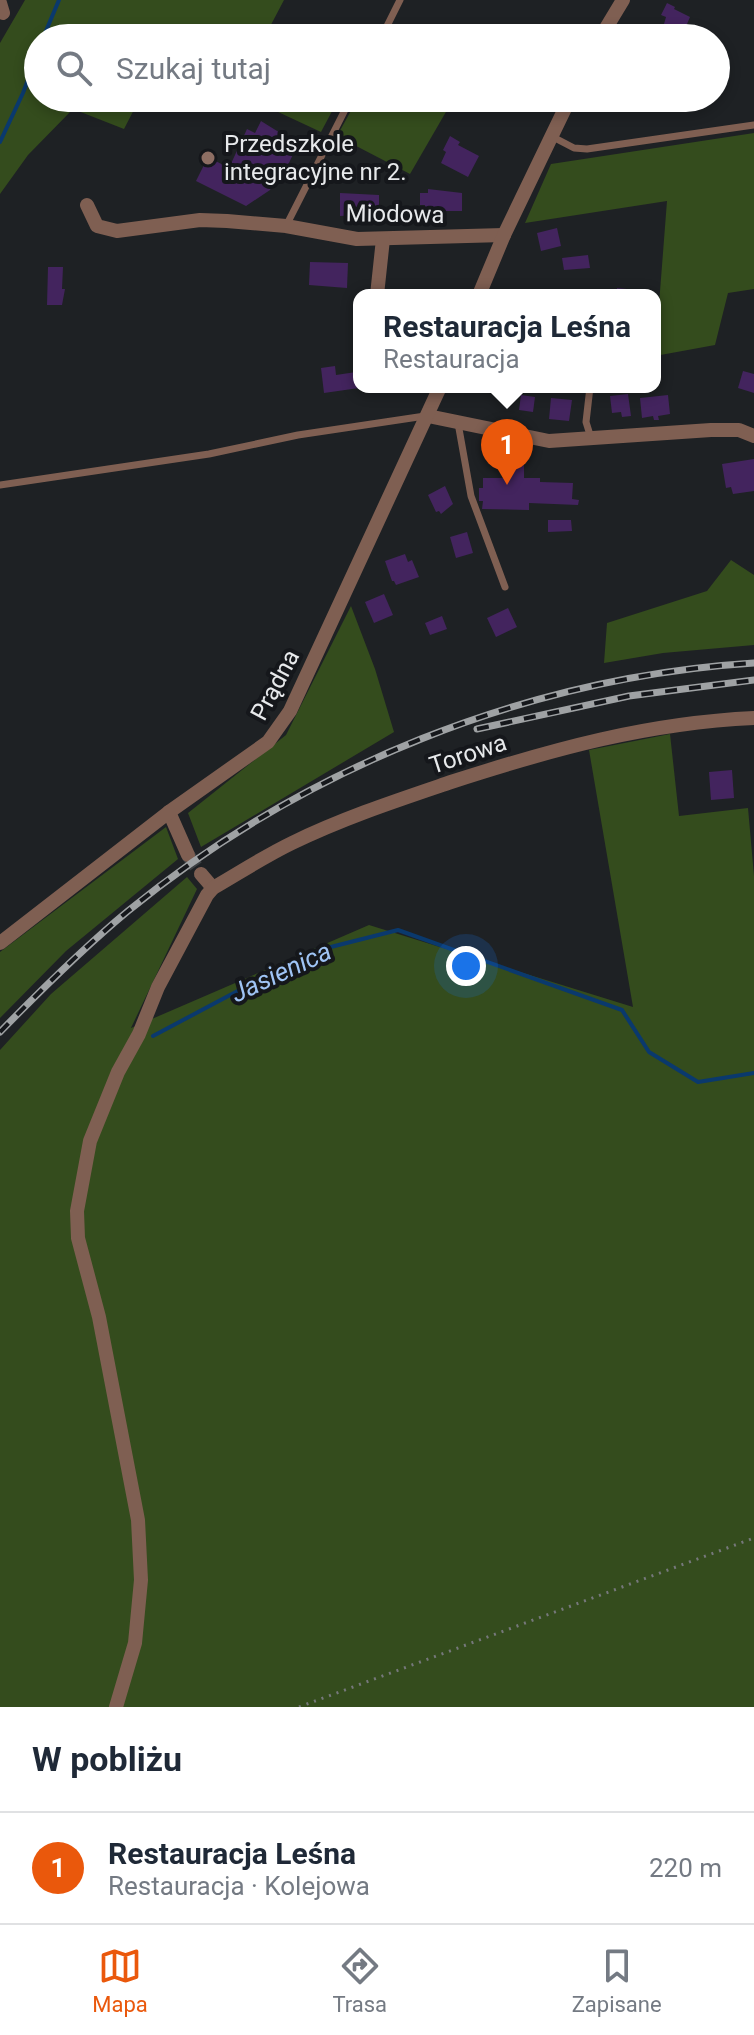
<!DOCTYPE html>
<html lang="pl">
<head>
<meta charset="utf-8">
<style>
	body { margin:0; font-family:Roboto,sans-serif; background:#f6f6f7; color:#1f2937 }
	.you { position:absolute; left:466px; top:966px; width:28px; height:28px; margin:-20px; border:6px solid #fff; border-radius:50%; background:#1a73e8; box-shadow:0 0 0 12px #1a73e833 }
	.badge { display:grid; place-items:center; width:52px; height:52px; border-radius:50%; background:#ea580c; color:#fff; font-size:26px; font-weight:700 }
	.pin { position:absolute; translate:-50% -66px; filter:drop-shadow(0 2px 4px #0008) }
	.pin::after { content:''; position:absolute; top:42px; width:28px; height:24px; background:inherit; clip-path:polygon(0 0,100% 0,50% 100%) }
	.popup { position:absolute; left:353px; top:289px; width:308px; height:104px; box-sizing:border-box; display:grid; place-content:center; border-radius:16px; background:#fff; filter:drop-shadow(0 2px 6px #0005); font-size:26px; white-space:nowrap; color:#747a83 }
	.popup b { font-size:30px; color:#1f2937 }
	.popup::after { content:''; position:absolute; left:50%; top:100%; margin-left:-16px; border:16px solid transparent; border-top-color:#fff }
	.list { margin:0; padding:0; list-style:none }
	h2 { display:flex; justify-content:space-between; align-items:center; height:104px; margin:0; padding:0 32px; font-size:34px }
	h2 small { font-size:26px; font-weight:400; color:#747a83 }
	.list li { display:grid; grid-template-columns:52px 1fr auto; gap:24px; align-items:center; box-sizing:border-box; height:112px; padding:0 32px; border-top:2px solid #e0e1e3 }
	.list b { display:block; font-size:30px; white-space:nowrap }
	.list p { margin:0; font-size:26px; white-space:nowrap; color:#747a83 }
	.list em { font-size:26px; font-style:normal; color:#747a83 }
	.icon { flex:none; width:44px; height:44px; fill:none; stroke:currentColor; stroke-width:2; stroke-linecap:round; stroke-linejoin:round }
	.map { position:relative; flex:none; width:754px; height:1707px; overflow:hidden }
	.search { position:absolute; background:#fff; box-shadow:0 4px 12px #0003; left:24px; right:24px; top:24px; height:88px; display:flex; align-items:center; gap:20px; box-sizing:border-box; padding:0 28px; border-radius:44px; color:#747a83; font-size:30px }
	.sheet { height:216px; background:#fff }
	nav { display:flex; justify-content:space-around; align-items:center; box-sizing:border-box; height:112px; border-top:2px solid #e0e1e3; background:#fff; font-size:22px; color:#747a83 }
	nav a { display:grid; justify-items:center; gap:4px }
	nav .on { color:#ea580c }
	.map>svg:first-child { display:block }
	.green { fill:#344c1d }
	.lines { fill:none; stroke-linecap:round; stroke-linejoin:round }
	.stream { stroke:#0a396d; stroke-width:4 }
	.building { fill:#43245e }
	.minor-tunnel { stroke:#3c3f42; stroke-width:14; stroke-dasharray:14 7; stroke-linecap:butt }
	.path { stroke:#76787b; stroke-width:3; stroke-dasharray:2 6; stroke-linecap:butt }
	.service { stroke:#7f5f52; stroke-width:7 }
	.minor { stroke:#7f5f52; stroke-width:14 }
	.rail-casing { stroke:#9fa2a4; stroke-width:7 }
	.rail { stroke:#15171b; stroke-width:4; stroke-dasharray:12; stroke-linecap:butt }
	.education-dot { fill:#8d6e63; stroke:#15171b; stroke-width:3 }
	.labels { text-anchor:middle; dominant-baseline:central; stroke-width:8; stroke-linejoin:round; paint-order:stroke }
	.poi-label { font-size:24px; fill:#e7e9eb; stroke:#15171b; text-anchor:start }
	.street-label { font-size:24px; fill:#e7e9eb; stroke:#15171b }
	.water-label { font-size:26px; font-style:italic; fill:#9fc4f5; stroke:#15171b }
</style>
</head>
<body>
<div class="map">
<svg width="754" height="1707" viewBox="0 0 754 1707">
	<rect width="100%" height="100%" fill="#1e2124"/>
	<g class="green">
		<polygon points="25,0 284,0 264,38 38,38 38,98 140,98 124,129 73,109 28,155 0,194 0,43"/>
		<polygon points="248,98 339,98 321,132"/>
		<polygon points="358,98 454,98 410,174 337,136"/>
		<polygon points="754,133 754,289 728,293 715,345 655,356 667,201 525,223 551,164"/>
		<polygon points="731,560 754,575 754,645 663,653 604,663 607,623 707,591"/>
		<polygon points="351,606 375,669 394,732 201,847 188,813 286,735"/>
		<polygon points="670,734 679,816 748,808 754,876 754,1707 0,1707 0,1050 51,994 187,877 197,889 131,1028 369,925 633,1007 589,750"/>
		<polygon points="166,827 178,859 66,951 0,1018 0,952"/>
	</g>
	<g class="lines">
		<g class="stream">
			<polyline points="43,38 59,0"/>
			<polyline points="0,142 23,93 38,53"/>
			<polyline points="153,1036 311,952 398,930 622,1010 649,1052 698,1082 754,1073"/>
		</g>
	</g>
	<g class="building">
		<polygon points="667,3 675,7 674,9 690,17 681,38 662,31 666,17 661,15"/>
		<polygon points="261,121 298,144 287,167 283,165 270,190 246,206 196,181 208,157 229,168 247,129 255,133"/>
		<polygon points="450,136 460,142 458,145 479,156 468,177 441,163 446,152 443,150"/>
		<polygon points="428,189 462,193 462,211 444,211 444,215 431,215 431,211 425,211 425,205 420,205 420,193 428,193"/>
		<polygon points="340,193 379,195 379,214 340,216"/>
		<polygon points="557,228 561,246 541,251 537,233"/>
		<polygon points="588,255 590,268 564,270 562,258"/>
		<polygon points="310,262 348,263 347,288 309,285"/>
		<polygon points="48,267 63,267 62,289 65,289 62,305 47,305"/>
		<polygon points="617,288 646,291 646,295 617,295"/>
		<polygon points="335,366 336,375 356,372 359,388 324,393 321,368"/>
		<polygon points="743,371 754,374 754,393 738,388"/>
		<polygon points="628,394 631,416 622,417 621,412 612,413 610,396"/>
		<polygon points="521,395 535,397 533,412 519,410"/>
		<polygon points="668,395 670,414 658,416 659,420 654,420 653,416 642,418 640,398"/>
		<polygon points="551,398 572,400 569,421 549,419"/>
		<polygon points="754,459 754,491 733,494 731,487 726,488 722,464"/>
		<polygon points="524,463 524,478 540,478 540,482 573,483 572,499 579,500 578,505 529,503 529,510 482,509 483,501 479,501 479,488 483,488 483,478 511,478 512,464"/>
		<polygon points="445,486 453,504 441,514 439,511 436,512 428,495"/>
		<polygon points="548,520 571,520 572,531 548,532"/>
		<polygon points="467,532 473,553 456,558 450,537"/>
		<polygon points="405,554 408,562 412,560 419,577 396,585 394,581 392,581 385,561"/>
		<polygon points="384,594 393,615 374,623 365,602"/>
		<polygon points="508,608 517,627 496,637 487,618"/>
		<polygon points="442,616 447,629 430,635 425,623"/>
		<polygon points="732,770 734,798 711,800 709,772"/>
	</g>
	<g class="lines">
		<polyline class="minor-tunnel" points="188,855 201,874"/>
		<polyline class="path" points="299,1707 754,1538"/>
		<g class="service">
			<polyline points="381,38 400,0"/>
			<polyline points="551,136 574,148 587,149 754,125"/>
			<polyline points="286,226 351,98"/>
			<polyline points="590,387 586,422 591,438"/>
			<polyline points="458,423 471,496 505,587"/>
			<polyline points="0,485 209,454 298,435 425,416"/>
		</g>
		<g class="minor">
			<polyline points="0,3 3,13"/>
			<polyline points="600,38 623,0"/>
			<polyline points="87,205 97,226 117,231 200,220 227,221 286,226 357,239 504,235"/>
			<polyline points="377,295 383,239"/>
			<polyline points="479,295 504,235 570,98"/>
			<polyline points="428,416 549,441 711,430 739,430 754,436"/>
			<polyline points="169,812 188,855"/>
			<polyline points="201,874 213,888"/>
			<polyline points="0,943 169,812 268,742 290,711 440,387"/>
			<path d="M116,1707L135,1643L141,1580L138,1520L99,1317L78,1238L77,1211L90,1141L118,1072L139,1034L158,987L207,895L213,888C239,873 265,856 292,843C343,818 398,800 451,782C553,749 647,723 754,718"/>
		</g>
		<g class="rail-casing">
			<g id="rail">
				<polyline points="477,729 629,696 754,680"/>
				<path d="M0,1032C41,990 82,949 128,911C303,768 528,677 754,663"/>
			</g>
		</g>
		<use href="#rail" class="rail"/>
	</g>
	<circle class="education-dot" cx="208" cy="158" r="8"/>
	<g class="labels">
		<g class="poi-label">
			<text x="224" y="144">Przedszkole<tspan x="224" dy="28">integracyjne nr 2.</tspan></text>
		</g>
		<g class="street-label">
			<text transform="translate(395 214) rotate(1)">Miodowa</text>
			<text transform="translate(275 685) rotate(-62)">Prądna</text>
			<text transform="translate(468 754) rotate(-18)">Torowa</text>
		</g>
		<g class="water-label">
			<text transform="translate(281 972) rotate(-25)">Jasienica</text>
		</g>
	</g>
</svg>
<div class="you"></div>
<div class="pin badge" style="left:507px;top:485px">1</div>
<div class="popup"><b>Restauracja Leśna</b>Restauracja</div>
<div class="search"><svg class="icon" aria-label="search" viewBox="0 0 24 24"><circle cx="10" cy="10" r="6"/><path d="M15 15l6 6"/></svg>Szukaj tutaj</div>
</div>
<section class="sheet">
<h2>W pobliżu<small></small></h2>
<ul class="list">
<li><span class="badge">1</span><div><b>Restauracja Leśna</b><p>Restauracja · Kolejowa</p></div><em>220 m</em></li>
</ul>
</section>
<nav>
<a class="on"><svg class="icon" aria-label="map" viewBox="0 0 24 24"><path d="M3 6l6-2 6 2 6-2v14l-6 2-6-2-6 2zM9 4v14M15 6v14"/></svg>Mapa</a>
<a><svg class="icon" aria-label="directions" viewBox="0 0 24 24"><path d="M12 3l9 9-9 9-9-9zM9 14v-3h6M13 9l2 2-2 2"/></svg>Trasa</a>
<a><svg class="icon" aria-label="saved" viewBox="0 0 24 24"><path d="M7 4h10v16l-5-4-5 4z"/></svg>Zapisane</a>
</nav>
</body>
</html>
